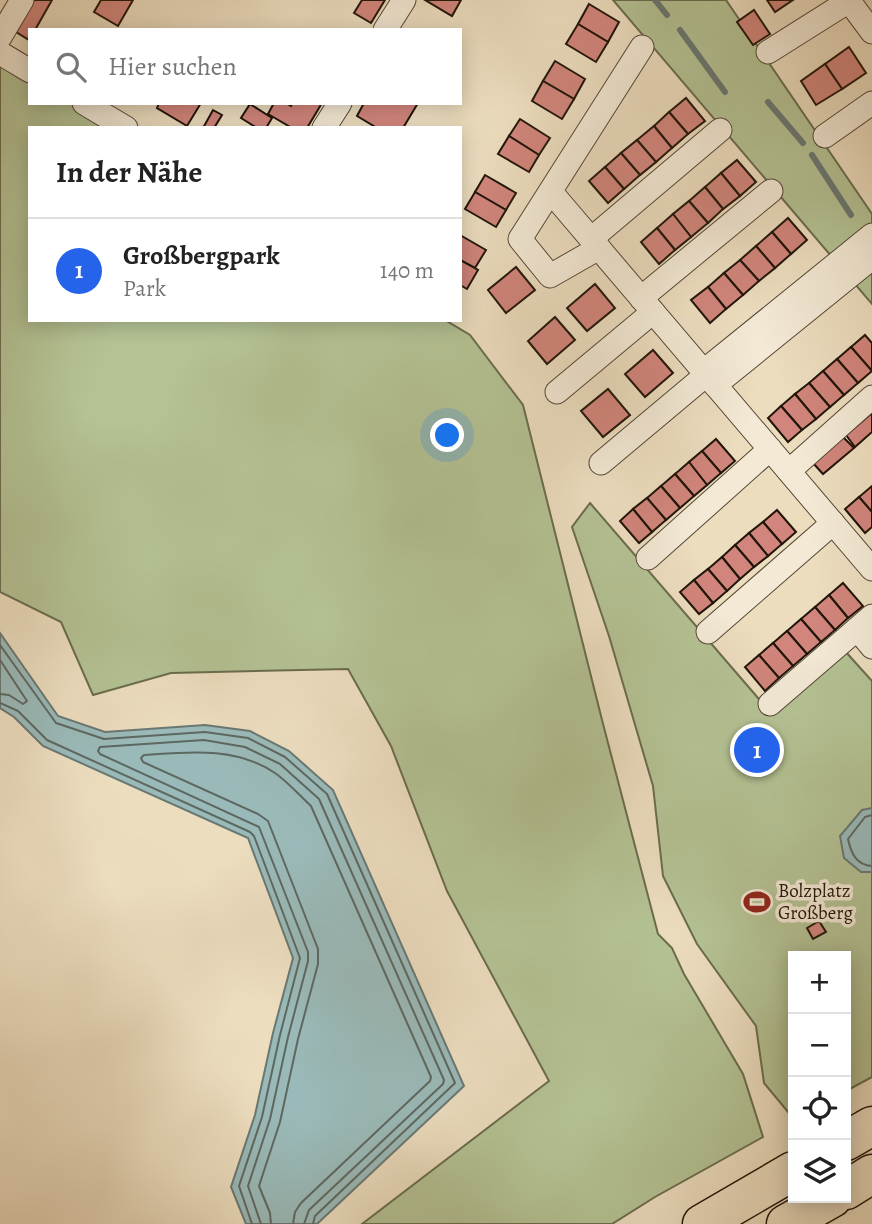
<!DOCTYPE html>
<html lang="de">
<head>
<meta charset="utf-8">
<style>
	body { margin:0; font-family:Alegreya,serif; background:#f2f2f2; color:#222 }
	.controls { position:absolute; right:21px; bottom:21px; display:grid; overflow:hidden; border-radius:0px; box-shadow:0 4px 18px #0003 }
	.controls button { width:63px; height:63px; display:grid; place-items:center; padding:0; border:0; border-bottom:2px solid #e0e0e0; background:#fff; color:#222; font:35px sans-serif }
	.you { position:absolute; left:448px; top:436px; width:24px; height:24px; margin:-18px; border:5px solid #fff; border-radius:50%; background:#1a73e8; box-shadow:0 0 0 10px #1a73e833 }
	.badge { display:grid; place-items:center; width:46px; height:46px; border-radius:50%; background:#2563eb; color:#fff; font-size:23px; font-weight:700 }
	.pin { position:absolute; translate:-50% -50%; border:4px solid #fff; box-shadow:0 2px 7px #0006 }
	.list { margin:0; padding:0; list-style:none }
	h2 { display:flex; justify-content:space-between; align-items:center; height:91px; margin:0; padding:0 28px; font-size:30px }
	h2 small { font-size:23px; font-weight:400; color:#767676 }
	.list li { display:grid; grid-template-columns:46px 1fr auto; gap:21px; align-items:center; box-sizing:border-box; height:105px; padding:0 28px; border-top:2px solid #e0e0e0 }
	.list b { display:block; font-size:26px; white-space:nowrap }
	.list p { margin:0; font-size:23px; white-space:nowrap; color:#767676 }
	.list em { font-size:23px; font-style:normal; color:#767676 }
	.icon { flex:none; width:38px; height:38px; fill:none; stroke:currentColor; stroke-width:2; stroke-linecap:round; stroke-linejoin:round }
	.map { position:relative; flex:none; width:872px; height:1224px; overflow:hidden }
	.search { position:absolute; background:#fff; box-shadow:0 4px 18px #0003; left:28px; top:28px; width:434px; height:77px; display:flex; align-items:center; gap:18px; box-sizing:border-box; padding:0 24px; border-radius:0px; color:#767676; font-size:26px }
	.panel { position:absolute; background:#fff; box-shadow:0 4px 18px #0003; left:28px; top:126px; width:434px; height:196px; border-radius:0px }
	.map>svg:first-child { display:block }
	.green { fill:#b4c294; stroke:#6a6c4e; stroke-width:2 }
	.water { fill:#9abab9; stroke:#697873; stroke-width:2 }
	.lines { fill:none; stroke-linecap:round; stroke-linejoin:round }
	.shore { stroke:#5d6861; stroke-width:2 }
	.stream { stroke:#697873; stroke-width:6 }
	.building { fill:#d1857c; stroke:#201509; stroke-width:2 }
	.minor-casing { stroke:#534736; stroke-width:25 }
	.motorway-casing { stroke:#201509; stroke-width:41 }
	.minor { stroke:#f3e9d5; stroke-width:23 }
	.motorway { stroke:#ecddbf; stroke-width:38 }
	.labels { text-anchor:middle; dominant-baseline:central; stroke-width:7; stroke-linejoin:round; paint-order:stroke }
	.poi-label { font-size:19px; fill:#201509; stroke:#f3e9d5; text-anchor:start }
</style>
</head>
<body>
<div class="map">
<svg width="872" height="1224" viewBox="0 0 872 1224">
	<rect width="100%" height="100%" fill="#ecddbf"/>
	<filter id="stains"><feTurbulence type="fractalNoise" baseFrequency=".00286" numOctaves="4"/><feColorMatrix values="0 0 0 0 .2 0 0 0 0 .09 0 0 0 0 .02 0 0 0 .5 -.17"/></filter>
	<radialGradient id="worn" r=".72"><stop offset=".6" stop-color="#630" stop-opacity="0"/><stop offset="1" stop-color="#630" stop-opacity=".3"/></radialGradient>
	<g class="green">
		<polygon points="613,0 726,0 872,214 872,304"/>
		<polygon points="0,63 30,80 30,103 70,103 113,128 30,128 30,320 445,320 470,335 523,405 602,720 658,934 672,948 684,974 743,1074 763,1137 655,1197 612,1224 362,1224 549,1081 447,891 391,746 348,669 171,673 93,695 61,622 0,592"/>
		<polygon points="590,503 771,713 845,651 872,681 872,1077 846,1091 846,956 793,956 793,1118 764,1083 756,1026 697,944 663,876 653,786 609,636 572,527"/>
	</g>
	<g class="water">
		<polygon points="0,633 58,716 105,732 205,725 250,731 289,751 333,790 464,1086 317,1224 246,1224 231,1187 255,1115 273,1033 293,958 248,838 43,746 14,717 0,708"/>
		<polygon points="872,808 872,872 861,872 844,858 840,836 862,810"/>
	</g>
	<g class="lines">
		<g class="shore">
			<polyline points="0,645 56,723 104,739 205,732 248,738 285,757 327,794 455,1083 315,1216 313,1224"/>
			<polyline points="0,660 27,701 23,704 9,695 0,694"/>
			<polyline points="0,703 18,711 47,740 250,832 254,836 300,958 280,1035 262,1117 239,1186 252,1224"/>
			<path d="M872,815L865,817L848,839C851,853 856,865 872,866"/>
			<polyline points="261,1224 248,1186 270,1119 288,1037 308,961 308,952 259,827 100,754 98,751 100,747 204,740 245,747 280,764 319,799 444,1080 443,1084 309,1210 304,1224"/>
			<path d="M271,1224L270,1213L259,1186L280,1122L298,1039L318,964V949L268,821L258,814L143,762L141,758L144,755C188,752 235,746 275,773C288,782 299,795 311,806L431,1077L430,1081L301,1203L295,1212L293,1224"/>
		</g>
		<g class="stream">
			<polyline points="655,0 667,15"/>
			<polyline points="680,30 725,92"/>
			<polyline points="768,102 803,143"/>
			<polyline points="812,155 851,215"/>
		</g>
	</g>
	<g class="building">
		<polygon points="34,0 52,0 35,30 30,30 29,40 16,32"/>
		<polygon points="101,0 133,0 118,26 94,12"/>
		<polygon points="362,0 385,0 371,23 354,13"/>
		<polygon points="425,0 461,0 452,16"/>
		<polygon points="767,0 793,0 775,12"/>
		<polygon points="589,4 619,22 608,42 578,24"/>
		<polygon points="754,10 770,34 753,45 737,22"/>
		<polygon points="578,24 608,42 596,62 566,44"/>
		<polygon points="849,47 866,73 842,89 825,64"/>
		<polygon points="555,61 585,79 574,99 543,81"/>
		<polygon points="825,64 842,89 816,105 801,81"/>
		<polygon points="543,81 574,99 562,119 532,101"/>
		<polygon points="686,98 705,121 688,134 669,112"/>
		<polygon points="159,103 201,103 187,126 157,108"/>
		<polygon points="274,103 286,103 291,106 292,103 322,103 307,128 292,128 268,114"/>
		<polygon points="364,103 418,103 403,128 377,128 357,116"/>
		<polygon points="250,104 272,118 266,128 257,128 241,118"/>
		<polygon points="213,110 222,115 214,128 203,128"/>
		<polygon points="669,112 688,134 672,148 654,126"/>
		<polygon points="520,119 550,138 539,155 509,136"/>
		<polygon points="654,126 672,148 656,162 637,140"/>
		<polygon points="509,136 539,155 529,172 498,154"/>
		<polygon points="637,140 656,162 640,175 621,153"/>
		<polygon points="621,153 640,175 624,189 605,167"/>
		<polygon points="737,160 756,182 740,196 721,173"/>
		<polygon points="605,167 624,189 608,203 589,181"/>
		<polygon points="721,173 740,196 723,209 705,187"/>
		<polygon points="485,175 516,193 506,210 475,192"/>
		<polygon points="705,187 723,209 708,223 689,201"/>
		<polygon points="475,192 506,210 496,227 465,209"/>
		<polygon points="689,201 708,223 691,237 673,214"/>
		<polygon points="673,214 691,237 675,250 657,228"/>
		<polygon points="788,218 807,240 791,254 772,232"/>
		<polygon points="657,228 675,250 659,264 641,242"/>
		<polygon points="772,232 791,254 775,268 756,246"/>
		<polygon points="460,235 486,250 475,268 460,260"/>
		<polygon points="756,246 775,268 759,281 740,260"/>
		<polygon points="460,260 478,270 467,289 460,285"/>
		<polygon points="740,260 759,281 743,295 724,273"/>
		<polygon points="516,267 535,290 506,313 488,290"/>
		<polygon points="724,273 743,295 726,309 708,287"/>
		<polygon points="595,284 615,308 587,331 567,308"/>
		<polygon points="708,287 726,309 710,323 691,300"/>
		<polygon points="555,317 575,340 547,364 528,341"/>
		<polygon points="865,335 872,343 872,371 851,347"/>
		<polygon points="851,347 872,371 858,383 837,359"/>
		<polygon points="653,350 673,373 645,397 625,374"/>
		<polygon points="837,359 858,383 844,395 823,371"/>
		<polygon points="823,371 844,395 830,407 809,383"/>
		<polygon points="809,383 830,407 816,419 795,394"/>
		<polygon points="608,389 630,415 603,437 581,411"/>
		<polygon points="795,394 816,419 802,430 781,406"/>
		<polygon points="781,406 802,430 788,442 768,418"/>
		<polygon points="872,413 872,432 855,447 846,435"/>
		<polygon points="843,437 854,448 823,474 813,463"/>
		<polygon points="716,439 735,461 721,473 702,451"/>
		<polygon points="702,451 721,473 707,485 689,462"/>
		<polygon points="689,462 707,485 694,496 675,474"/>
		<polygon points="675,474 694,496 680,508 661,486"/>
		<polygon points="661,486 680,508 666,520 647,498"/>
		<polygon points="872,486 872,512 859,497"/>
		<polygon points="859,497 872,512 872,527 865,533 845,509"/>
		<polygon points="647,498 666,520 652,532 633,509"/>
		<polygon points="633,509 652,532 639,543 620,521"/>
		<polygon points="777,510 796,532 782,544 763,522"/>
		<polygon points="763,522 782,544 768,556 749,533"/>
		<polygon points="749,533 768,556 754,567 735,545"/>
		<polygon points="735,545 754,567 740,579 722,557"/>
		<polygon points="722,557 740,579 727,591 708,569"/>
		<polygon points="708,569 727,591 713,603 694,580"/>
		<polygon points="694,580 713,603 699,614 680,592"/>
		<polygon points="843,583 863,606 848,618 829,595"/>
		<polygon points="829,595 848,618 835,630 815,607"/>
		<polygon points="815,607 835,630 821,642 801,619"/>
		<polygon points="801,619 821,642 807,654 787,631"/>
		<polygon points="787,631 807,654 793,666 773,643"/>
		<polygon points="773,643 793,666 779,678 759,655"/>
		<polygon points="759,655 779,678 765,691 745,667"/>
		<polygon points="819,921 826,932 813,939 807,928"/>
	</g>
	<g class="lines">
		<g class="minor-casing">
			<g id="minor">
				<polyline points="851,0 849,1 872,32"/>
				<polyline points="385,30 404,0"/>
				<polyline points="0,37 22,0"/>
				<polyline points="768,52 849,1 847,0"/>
				<polyline points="0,53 30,71"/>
				<polyline points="84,103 126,128"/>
				<polyline points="324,128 340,103"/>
				<polyline points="825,136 872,103"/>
				<polyline points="551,192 872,569"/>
				<polyline points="591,239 720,130"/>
				<polyline points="599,248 550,276 520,239 642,47"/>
				<polyline points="641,298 771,191"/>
				<polyline points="704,371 872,235"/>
				<polyline points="715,385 872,258"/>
				<polyline points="557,392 653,312"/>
				<polyline points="601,463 706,375"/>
				<polyline points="789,471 872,397"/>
				<polyline points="648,558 770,449"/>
				<polyline points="872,616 857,629 872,647"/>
				<polyline points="708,632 833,523"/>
				<polyline points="770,704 857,629"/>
			</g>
		</g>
		<g class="motorway-casing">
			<g id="motorway">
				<polyline points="846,1141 872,1126"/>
				<polyline points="846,1190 872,1174"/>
				<polyline points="702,1224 793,1171"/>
				<polyline points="786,1224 832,1198"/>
			</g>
		</g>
		<use href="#minor" class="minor"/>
		<use href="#motorway" class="motorway"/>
	</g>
	<defs>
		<g id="stadium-bare" transform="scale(2.1)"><path d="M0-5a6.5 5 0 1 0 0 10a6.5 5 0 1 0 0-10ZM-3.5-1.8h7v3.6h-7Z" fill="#8f2418" stroke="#f3e9d5" stroke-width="2.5" paint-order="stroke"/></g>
	</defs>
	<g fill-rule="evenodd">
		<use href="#stadium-bare" x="757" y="902"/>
	</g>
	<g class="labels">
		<g class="poi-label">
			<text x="778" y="891">Bolzplatz<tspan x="778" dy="22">Großberg</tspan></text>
		</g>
	</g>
	<rect width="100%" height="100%" filter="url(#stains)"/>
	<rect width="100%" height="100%" fill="url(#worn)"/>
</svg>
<div class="controls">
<button>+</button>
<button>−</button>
<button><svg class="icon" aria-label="locate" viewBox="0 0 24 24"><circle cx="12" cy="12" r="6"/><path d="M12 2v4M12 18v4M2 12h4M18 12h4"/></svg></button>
<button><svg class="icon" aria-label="layers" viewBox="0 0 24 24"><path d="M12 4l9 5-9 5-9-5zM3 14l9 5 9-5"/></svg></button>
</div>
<div class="you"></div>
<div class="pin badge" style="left:757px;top:750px">1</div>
<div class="search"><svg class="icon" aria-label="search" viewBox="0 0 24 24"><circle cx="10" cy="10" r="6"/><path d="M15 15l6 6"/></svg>Hier suchen</div>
<section class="panel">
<h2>In der Nähe<small></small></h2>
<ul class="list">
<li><span class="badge">1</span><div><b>Großbergpark</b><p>Park</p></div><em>140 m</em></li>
</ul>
</section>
</div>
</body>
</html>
